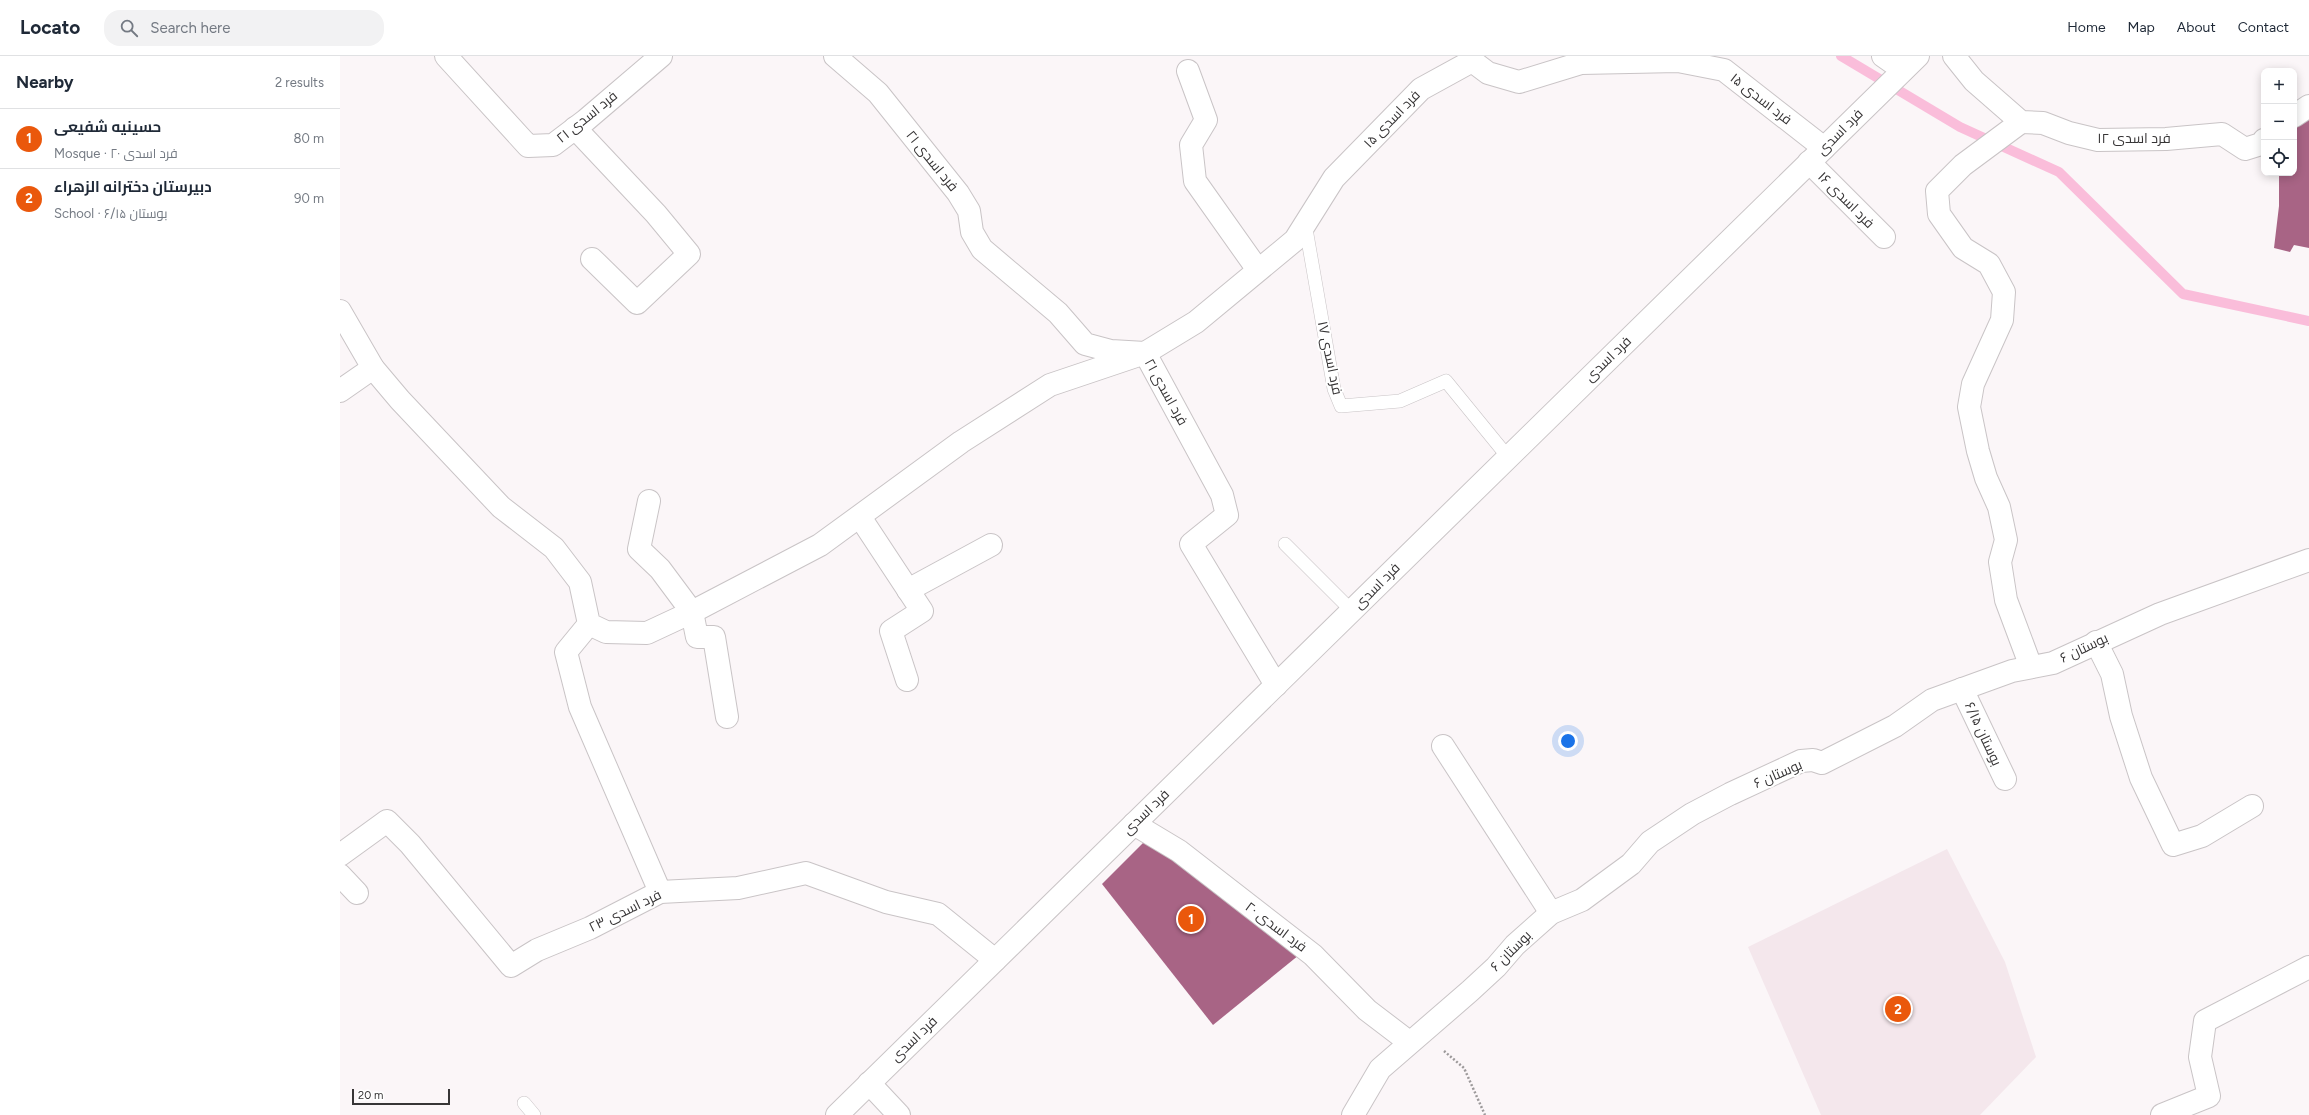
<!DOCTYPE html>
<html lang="en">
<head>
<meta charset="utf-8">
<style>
	body { margin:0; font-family:Figtree,Cairo,sans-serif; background:#f2f2f3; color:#1f2937 }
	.controls { position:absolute; right:12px; top:12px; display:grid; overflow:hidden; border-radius:8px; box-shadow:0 2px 10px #0003 }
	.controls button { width:36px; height:36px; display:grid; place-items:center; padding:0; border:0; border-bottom:1px solid #e0e1e3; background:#fff; color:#1f2937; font:20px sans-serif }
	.scale { position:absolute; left:12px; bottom:10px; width:98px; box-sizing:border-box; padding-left:4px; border:2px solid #373536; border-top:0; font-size:11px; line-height:14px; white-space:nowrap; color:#373536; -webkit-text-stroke:3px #fff; paint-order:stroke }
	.you { position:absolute; left:1228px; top:685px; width:14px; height:14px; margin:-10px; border:3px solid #fff; border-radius:50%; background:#1a73e8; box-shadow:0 0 0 6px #1a73e833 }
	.badge { display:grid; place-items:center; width:26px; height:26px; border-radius:50%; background:#ea580c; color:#fff; font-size:13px; font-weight:700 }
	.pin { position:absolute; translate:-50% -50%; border:2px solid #fff; box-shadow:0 1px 4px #0006 }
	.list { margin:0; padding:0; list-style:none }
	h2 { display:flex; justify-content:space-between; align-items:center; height:52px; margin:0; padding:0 16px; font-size:17px }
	h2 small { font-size:13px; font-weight:400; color:#747a83 }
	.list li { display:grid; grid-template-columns:26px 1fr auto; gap:12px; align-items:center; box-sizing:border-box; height:60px; padding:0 16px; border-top:1px solid #e0e1e3 }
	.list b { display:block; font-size:15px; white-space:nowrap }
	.list p { margin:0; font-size:13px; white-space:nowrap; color:#747a83 }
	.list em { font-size:13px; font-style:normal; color:#747a83 }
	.icon { flex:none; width:22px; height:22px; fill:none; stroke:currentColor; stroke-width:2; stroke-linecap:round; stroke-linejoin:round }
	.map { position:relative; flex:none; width:1969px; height:1059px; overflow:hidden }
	header { display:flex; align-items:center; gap:24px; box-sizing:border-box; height:56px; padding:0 20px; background:#fff; border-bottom:1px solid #e0e1e3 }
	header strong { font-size:19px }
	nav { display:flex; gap:22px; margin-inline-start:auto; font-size:14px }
	.search { width:280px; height:36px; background:#f2f2f3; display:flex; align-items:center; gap:10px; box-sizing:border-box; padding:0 14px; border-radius:16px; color:#747a83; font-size:15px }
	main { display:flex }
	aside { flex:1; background:#fff }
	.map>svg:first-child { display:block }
	.built { fill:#f4e7ec }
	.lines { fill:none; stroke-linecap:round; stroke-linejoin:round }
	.stream { stroke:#fabdda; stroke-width:10 }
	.building { fill:#a86485 }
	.lane-casing { stroke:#c9c4c6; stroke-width:14 }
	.street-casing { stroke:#c9c4c6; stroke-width:24 }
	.secondary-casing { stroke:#c9c4c6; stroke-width:24 }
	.path { stroke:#9c999a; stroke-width:2.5; stroke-dasharray:2 2; stroke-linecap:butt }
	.lane { stroke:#fff; stroke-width:13 }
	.street { stroke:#fff; stroke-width:22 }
	.secondary { stroke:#fff; stroke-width:22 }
	.labels { text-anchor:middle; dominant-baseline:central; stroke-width:4; stroke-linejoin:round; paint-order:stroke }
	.street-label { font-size:14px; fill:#373536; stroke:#fff }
</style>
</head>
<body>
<header>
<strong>Locato</strong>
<div class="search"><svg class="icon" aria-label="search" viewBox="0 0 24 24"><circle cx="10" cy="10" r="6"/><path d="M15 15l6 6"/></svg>Search here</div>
<nav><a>Home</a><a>Map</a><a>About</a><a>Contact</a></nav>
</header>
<main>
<aside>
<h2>Nearby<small>2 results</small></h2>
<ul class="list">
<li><span class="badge">1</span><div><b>حسینیه شفیعی</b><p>Mosque · فرد اسدی ۲۰</p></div><em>80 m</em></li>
<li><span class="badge">2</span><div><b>دبیرستان دخترانه الزهراء</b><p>School · بوستان ۶/۱۵</p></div><em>90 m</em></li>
</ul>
</aside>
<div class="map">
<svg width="1969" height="1059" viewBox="0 0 1969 1059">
	<rect width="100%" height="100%" fill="#fbf6f8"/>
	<polygon class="built" points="1607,793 1665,906 1696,1001 1640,1059 1481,1059 1408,891"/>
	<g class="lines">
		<polyline class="stream" points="1501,0 1620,71 1719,116 1843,238 1969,265"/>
	</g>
	<g class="building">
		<polygon points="1969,59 1969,192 1954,189 1950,196 1934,192 1939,150 1939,117 1954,117 1954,68"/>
		<polygon points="806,784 959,899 873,969 762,828"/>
	</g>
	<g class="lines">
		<g class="lane-casing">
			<g id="lane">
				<polyline points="965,167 994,333 1001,350 1060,345 1106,325 1168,401"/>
				<polyline points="945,488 1012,555"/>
				<polyline points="184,1047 194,1059"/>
			</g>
		</g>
		<g class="street-casing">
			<g id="street">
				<polyline points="106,0 188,90 213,89 246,64 321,0"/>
				<polyline points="495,0 538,37 618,137 629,155 632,176 642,193 718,257 745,288 771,295 805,297 882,439 887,459 851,488 936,629"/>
				<polyline points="1543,0 1563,14"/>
				<polyline points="1614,0 1634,25 1681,66 1703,67 1729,77 1758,84 1826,83 1882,78 1905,93 1921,88 1924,84"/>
				<polyline points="848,15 866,64 851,89 855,125 918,214"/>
				<polyline points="1954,60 1969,50"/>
				<polyline points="1681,66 1623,109 1597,135 1599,158 1623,192 1649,208 1664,236 1662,264 1633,328 1629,351 1638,395 1646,422 1659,451 1666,484 1660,506 1666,544 1691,611"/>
				<polyline points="235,72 316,158 349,198 297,247 252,203"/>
				<polyline points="1469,106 1544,181"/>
				<polyline points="0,255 33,312 60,344 161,451 214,492 240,526 249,568 266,576 307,577 352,556 480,489 621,386 710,329 805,297 856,266 955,184 994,122 1081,33 1132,5 1148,17 1179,26 1241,7 1338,5 1384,14 1484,92"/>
				<polyline points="0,335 33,312"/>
				<polyline points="309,445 299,493 320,513 352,556 357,581 374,581 387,661"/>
				<polyline points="520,461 582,555 551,575 567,624"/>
				<polyline points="568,534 651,489"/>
				<polyline points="249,568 226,596 240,651 320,836"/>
				<polyline points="1756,586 1772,618 1781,660 1801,722 1833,789 1862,780 1912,750"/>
				<polyline points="1622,633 1665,723"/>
				<polyline points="1103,690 1211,857"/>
				<polyline points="794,768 839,795 973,899 1027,954 1069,986"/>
				<polyline points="0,799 47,765 70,788 171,910 197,894 250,872 320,836 398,832 466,817 546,846 598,858 655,904"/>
				<polyline points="0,819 17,837"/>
				<polyline points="529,1027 559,1059"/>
				<polyline points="1013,1059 1040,1013 1130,935 1156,911 1175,889 1211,857 1242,844 1291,808 1310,786 1352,758 1390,738 1461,705 1473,704 1482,707 1555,670 1592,644 1672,615 1713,607 1820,558 1969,504"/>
				<polyline points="1822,1059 1869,1040 1860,1001 1865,965 1969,911"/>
			</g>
		</g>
		<g class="secondary-casing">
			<polyline id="secondary" points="497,1059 1578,0"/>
		</g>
		<polyline class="path" points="1104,995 1124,1012 1145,1059"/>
		<use href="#lane" class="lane"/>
		<use href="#street" class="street"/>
		<use href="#secondary" class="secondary"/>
	</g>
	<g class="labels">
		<g class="street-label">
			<text transform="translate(1421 43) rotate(38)">فرد اسدی ۱۵</text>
			<text transform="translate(247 61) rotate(-39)">فرد اسدی ۲۱</text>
			<text transform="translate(1052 63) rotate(-46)">فرد اسدی ۱۵</text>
			<text transform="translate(1500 76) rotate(-45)">فرد اسدی</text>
			<text x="1794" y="82">فرد اسدی ۱۲</text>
			<text transform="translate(592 105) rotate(51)">فرد اسدی ۲۱</text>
			<text transform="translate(1506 144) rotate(45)">فرد اسدی ۱۶</text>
			<text transform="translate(990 302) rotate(78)">فرد اسدی ۱۷</text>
			<text transform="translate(1268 303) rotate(-44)">فرد اسدی</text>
			<text transform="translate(826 336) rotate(61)">فرد اسدی ۲۱</text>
			<text transform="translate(1037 530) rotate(-45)">فرد اسدی</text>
			<text transform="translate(1744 592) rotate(-25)">بوستان ۶</text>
			<text transform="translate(1643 678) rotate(65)">بوستان ۶/۱۵</text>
			<text transform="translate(1438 718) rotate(-23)">بوستان ۶</text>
			<text transform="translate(806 756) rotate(-44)">فرد اسدی</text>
			<text transform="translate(285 855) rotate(-26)">فرد اسدی ۲۳</text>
			<text transform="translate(936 871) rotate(37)">فرد اسدی ۲۰</text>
			<text transform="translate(1171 895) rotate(-45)">بوستان ۶</text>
			<text transform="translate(574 983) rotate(-44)">فرد اسدی</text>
		</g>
	</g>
</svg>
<div class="controls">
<button>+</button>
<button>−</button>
<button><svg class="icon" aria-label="locate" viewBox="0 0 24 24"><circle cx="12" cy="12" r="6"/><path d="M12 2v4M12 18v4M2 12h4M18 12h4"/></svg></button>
</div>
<div class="scale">20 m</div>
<div class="you"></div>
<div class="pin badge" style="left:851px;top:863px">1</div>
<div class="pin badge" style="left:1558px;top:953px">2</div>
</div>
</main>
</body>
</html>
